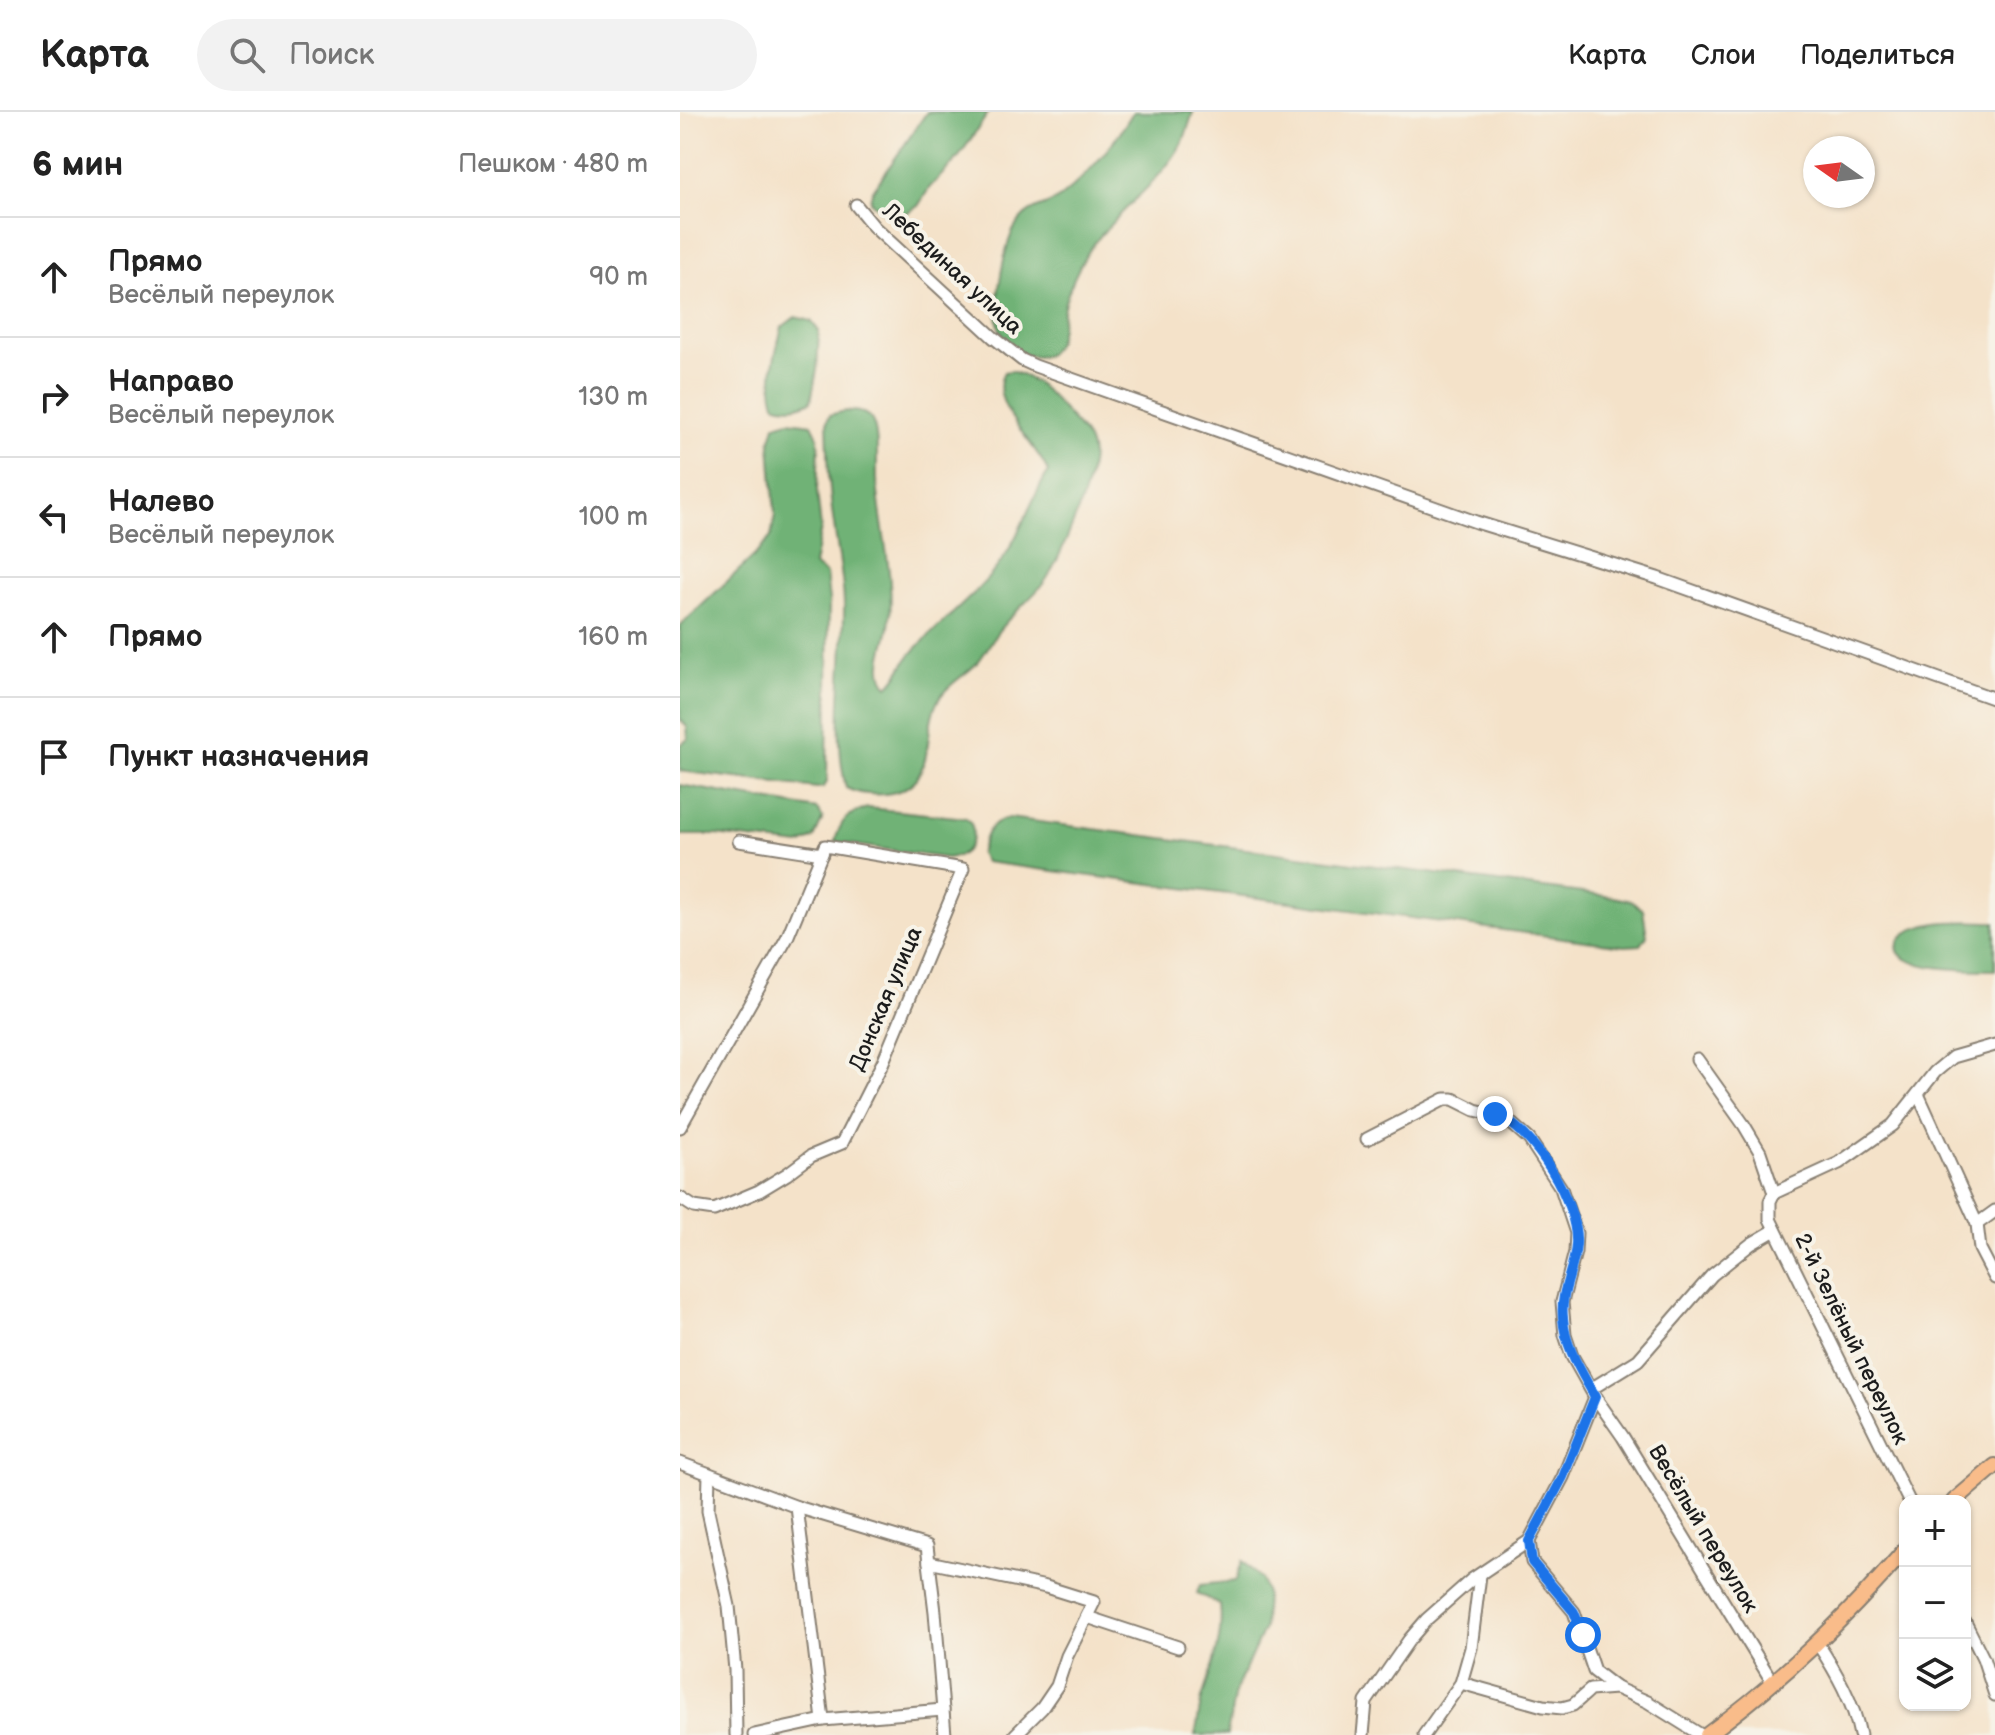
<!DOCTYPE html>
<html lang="ru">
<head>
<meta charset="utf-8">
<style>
	body { margin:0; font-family:"Balsamiq Sans",sans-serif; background:#f2f2f2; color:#222 }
	.controls { position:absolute; right:24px; bottom:24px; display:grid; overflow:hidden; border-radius:16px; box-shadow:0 2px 6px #0004 }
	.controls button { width:72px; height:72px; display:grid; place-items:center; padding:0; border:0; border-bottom:2px solid #e0e0e0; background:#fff; color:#222; font:40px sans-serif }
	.compass { position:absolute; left:1123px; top:24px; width:72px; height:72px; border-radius:50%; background:#fff; box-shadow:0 2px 6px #0004; rotate:284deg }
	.stop { position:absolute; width:24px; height:24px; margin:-18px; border:6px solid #1a73e8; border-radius:50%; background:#fff }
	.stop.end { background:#1a73e8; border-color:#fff; box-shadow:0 2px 8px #0008 }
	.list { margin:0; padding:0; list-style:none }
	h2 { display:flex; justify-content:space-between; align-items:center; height:104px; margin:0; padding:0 32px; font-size:34px }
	h2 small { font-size:26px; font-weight:400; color:#767676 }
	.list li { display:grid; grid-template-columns:52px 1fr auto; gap:24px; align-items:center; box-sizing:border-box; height:120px; padding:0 32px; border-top:2px solid #e0e0e0 }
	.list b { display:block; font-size:30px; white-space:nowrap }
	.list p { margin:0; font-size:26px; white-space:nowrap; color:#767676 }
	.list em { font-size:26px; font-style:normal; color:#767676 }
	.icon { flex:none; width:44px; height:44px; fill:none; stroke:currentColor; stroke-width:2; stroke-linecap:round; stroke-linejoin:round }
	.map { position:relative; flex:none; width:1315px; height:1623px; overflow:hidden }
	header { display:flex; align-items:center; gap:48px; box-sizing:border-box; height:112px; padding:0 40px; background:#fff; border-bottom:2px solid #e0e0e0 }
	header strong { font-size:38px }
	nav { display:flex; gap:44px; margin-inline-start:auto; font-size:28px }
	.search { width:560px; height:72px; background:#f2f2f2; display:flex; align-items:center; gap:20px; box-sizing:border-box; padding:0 28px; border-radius:44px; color:#767676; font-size:30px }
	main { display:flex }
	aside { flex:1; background:#fff }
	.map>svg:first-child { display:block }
	.forest { fill:#70b276; stroke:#466749; stroke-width:2 }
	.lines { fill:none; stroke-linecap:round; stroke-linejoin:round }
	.minor-casing { stroke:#887f72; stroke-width:15 }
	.major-casing { stroke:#887f72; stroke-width:18 }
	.minor { stroke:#fff; stroke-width:11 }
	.major { stroke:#f9bc8a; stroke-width:14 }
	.route { stroke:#1a73e8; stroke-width:10 }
	.labels { text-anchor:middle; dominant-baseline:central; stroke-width:8; stroke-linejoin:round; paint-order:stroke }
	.street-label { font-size:22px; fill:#1c1c1c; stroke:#f7f3e8 }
</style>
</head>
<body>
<header>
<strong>Карта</strong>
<div class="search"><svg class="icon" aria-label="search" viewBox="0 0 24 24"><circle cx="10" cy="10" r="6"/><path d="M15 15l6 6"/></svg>Поиск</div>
<nav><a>Карта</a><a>Слои</a><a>Поделиться</a></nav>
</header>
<main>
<aside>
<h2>6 мин<small>Пешком · 480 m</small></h2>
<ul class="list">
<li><svg class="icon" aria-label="ahead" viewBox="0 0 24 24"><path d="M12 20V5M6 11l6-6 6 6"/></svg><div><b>Прямо</b><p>Весёлый переулок</p></div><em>90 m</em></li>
<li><svg class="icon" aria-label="right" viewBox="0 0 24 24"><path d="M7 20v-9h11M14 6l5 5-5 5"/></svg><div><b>Направо</b><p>Весёлый переулок</p></div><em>130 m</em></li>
<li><svg class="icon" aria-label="left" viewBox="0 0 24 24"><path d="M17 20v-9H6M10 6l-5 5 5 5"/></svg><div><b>Налево</b><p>Весёлый переулок</p></div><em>100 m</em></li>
<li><svg class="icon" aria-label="ahead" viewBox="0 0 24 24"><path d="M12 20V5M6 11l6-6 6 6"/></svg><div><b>Прямо</b></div><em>160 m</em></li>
<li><svg class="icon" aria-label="arrive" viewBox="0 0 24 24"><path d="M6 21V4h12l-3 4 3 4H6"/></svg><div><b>Пункт назначения</b></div></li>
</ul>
</aside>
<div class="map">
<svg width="1315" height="1623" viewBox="0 0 1315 1623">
	<rect width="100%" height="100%" fill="#f7f3e8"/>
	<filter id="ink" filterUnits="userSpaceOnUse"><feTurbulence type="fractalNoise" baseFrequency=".0125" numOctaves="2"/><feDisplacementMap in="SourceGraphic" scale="16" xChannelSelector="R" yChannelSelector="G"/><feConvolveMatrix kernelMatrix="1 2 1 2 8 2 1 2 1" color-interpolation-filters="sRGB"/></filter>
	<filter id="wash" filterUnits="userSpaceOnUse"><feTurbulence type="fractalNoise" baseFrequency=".006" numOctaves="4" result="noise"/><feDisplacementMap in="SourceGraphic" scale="32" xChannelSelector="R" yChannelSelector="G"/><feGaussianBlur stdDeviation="1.8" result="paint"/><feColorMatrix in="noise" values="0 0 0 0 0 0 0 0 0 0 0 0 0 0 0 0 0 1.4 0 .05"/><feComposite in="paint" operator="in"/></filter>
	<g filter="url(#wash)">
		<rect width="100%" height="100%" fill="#f4e2c9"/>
		<g class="forest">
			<polygon points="247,0 309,0 278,46 250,75 238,94 223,103 208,104 190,89 192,80"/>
			<path d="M453,0H513C510,10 507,20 503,29C480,74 432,101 405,145C397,158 390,175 385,190C380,206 384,229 369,241C363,246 353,245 346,243C336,239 324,228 320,218C312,198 324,136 334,117C349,91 365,98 383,83C412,59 434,32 453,0Z"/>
			<path d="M115,205L131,209L139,219L137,258L131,289C120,295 106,297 95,292C87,267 96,239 102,215Z"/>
			<path d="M331,259C357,266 371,283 387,302C396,313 408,323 411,337C417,361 379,452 363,472C349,489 330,503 317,521C310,531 305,542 297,551C286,563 271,570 261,584C243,609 255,644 234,669C219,686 184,685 166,676C152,621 165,549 164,492C163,457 154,423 151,389C148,362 148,335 147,309L150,303C162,299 182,295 191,307C200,320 196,353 197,368C200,417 216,467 209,515C206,533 193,560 208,574C219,565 223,550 233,540C262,508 298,483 323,447C341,420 351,388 368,360C358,332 306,292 324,260Z"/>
			<polygon points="109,309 132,312 137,322 139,334 137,379 141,416 134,453 146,462 149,488 147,669 144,675 137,676 0,659 0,633 8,627 7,615 0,607 0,514 74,444 91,425 95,402 90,331 95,313"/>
			<polygon points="0,673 137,697 143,706 134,726 120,733 36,723 0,723"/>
			<path d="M188,696L286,706C298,715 293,736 280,743C277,745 270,745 266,746L155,730C160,709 168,700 188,696Z"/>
			<path d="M329,706L933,785L952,789L963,798L967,824L961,833L944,834L305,750L300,742C305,723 309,710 329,706Z"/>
			<path d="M1315,810V858C1298,858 1204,860 1219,829C1224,818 1242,814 1252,812C1272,808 1295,810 1315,810Z"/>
			<path d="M562,1449L581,1467L586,1482L584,1516L555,1580L547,1623H515C518,1611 519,1598 522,1586C532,1555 544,1526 540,1493L517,1481L520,1473L556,1469Z"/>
		</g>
	</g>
	<g filter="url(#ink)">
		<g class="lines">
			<g class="minor-casing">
				<g id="minor">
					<polyline points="176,93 194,115 313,225 342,248 355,254 796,410 977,466 1315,587"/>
					<polyline points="59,729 142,742"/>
					<polyline points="1017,947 1064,1013 1080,1040 1094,1081 1090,1089 1090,1107 1229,1389"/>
					<polyline points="1238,982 1297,1112 1300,1137 1315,1166"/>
					<polyline points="0,1015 107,826 145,734 283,757 203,950 162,1031 131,1044 107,1062 79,1079 34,1098 14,1095 0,1086"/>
					<polyline points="687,1027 765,987 773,987 795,998 823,1005 832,1012 849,1027 881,1076 896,1121 895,1140 882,1190 885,1223 892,1244 915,1285 943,1325 1093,1571"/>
					<polyline points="1094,1081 1159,1051 1213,1013 1255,960 1273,945 1315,933"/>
					<polyline points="1297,1112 1315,1099"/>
					<polyline points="911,1277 958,1248 1032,1163 1071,1132 1095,1118"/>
					<polyline points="0,1351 117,1395 247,1434 255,1500 265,1623"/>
					<polyline points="29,1362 28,1399 49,1494 55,1558 56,1623"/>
					<polyline points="117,1395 143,1608"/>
					<polyline points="849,1429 852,1450 894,1500 914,1559 936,1576 968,1590 1021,1623"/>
					<polyline points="249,1450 366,1475 414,1490 387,1544 377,1574 362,1596 335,1623"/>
					<polyline points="407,1505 498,1535"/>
					<polyline points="1285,1510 1303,1546 1315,1583"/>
					<path d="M1138,1532C1156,1560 1174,1591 1180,1623"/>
					<polyline points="781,1571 863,1594 882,1596 893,1593 910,1578 936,1576"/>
					<polyline points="74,1623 143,1608 263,1598"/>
					<polyline points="683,1623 686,1590 729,1528 747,1507 791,1468 849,1429 883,1365 915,1285"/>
					<polyline points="744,1623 781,1571 791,1536 800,1463"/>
				</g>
			</g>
			<g class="major-casing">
				<g id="major">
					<polyline points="1274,1389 1315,1354"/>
					<path d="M1027,1623C1104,1566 1162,1510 1225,1438"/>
				</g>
			</g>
			<use href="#minor" class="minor"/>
			<use href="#major" class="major"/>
		</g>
	</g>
	<g class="lines" filter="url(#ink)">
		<path class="route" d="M815,1002C854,1017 899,1092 896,1133C894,1159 880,1179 883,1206C885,1235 901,1259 915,1285L883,1365L849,1429L852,1450L894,1500L903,1523"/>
	</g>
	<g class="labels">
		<g class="street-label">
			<text transform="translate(272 157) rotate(43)">Лебединая улица</text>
			<text transform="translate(206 887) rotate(-67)">Донская улица</text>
			<text transform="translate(1171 1227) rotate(64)">2-й Зелёный переулок</text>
			<text transform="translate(1023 1417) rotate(59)">Весёлый переулок</text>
		</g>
	</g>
</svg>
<div class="controls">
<button>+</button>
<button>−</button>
<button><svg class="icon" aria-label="layers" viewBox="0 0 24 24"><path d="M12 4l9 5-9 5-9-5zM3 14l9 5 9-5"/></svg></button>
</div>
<svg class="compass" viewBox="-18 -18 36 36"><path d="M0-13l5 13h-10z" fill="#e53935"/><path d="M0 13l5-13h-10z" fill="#767676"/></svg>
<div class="stop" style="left:903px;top:1523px"></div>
<div class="stop end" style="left:815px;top:1002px"></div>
</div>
</main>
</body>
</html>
